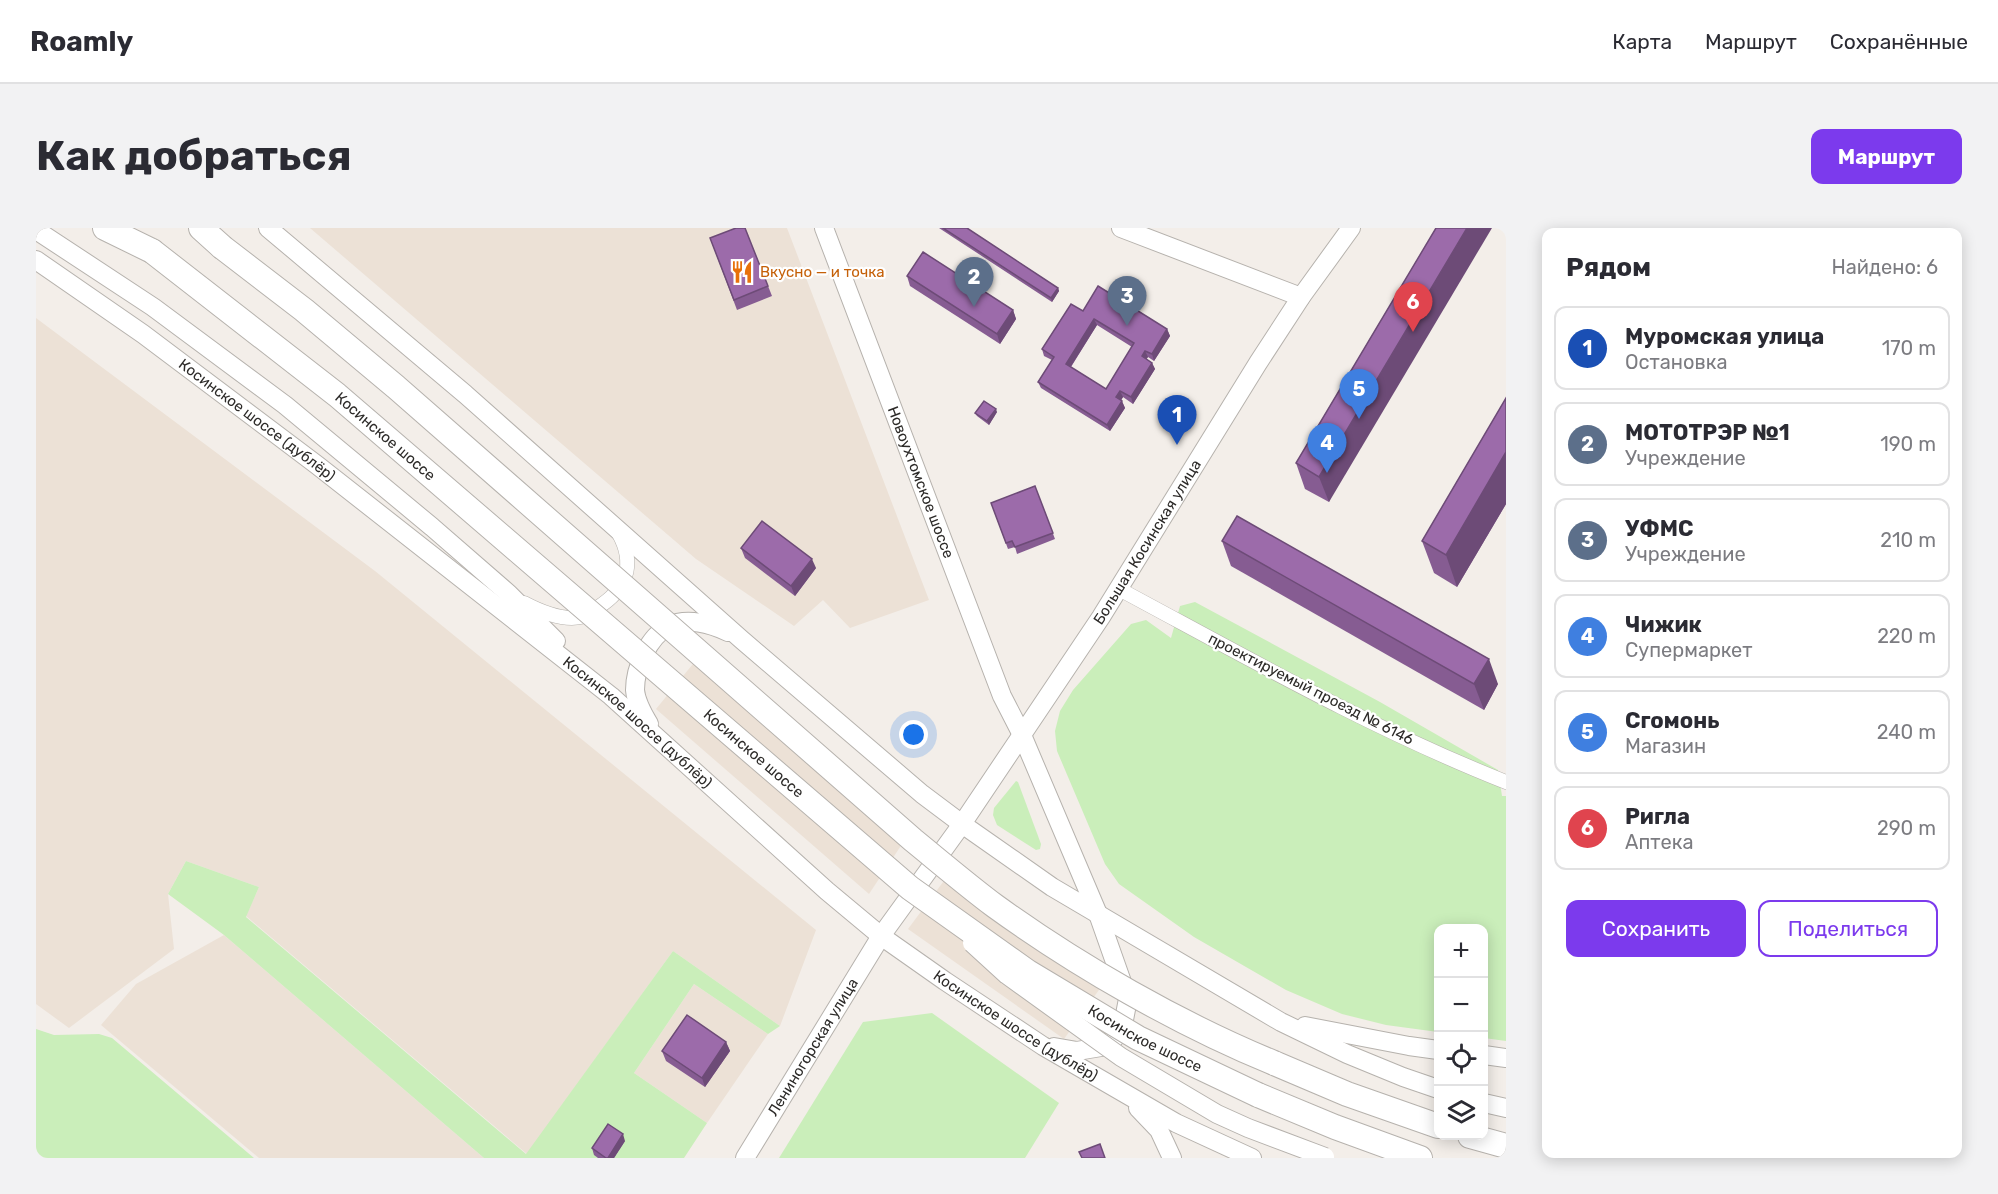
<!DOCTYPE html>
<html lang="ru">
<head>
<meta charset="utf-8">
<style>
	body { margin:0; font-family:Rubik,sans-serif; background:#f2f2f3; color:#2b2b33 }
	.controls { position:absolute; right:18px; bottom:18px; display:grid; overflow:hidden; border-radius:12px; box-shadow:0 3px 15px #0003 }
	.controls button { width:54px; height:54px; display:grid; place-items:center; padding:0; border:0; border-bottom:2px solid #e1e1e2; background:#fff; color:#2b2b33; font:30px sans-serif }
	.you { position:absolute; left:878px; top:507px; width:21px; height:21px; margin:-15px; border:4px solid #fff; border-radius:50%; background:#1a73e8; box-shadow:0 0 0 9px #1a73e833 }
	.badge { display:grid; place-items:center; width:39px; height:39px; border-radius:50%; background:#7c3aed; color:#fff; font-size:20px; font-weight:700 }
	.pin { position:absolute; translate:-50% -50px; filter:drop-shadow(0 2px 3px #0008) }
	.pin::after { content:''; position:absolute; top:32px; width:21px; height:18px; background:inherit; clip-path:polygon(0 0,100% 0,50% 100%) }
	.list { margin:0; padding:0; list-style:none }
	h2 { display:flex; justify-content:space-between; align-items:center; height:78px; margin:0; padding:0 24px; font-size:26px }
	h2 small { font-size:20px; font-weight:400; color:#7c7c81 }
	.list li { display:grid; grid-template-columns:39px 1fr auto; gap:18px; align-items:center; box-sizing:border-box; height:84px; margin:0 12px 12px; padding:0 12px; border:2px solid #e1e1e2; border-radius:12px }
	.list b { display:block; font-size:22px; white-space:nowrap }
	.list p { margin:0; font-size:20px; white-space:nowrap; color:#7c7c81 }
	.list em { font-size:20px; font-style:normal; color:#7c7c81 }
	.actions { display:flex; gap:12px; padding:18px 24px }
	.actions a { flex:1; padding:14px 0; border:2px solid #7c3aed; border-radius:12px; text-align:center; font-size:21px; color:#7c3aed }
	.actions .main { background:#7c3aed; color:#fff }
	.icon { flex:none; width:33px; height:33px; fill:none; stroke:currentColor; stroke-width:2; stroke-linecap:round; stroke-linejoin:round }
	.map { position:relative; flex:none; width:1470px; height:930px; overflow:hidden; border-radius:12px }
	header { display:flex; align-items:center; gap:36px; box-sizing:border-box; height:84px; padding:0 30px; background:#fff; border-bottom:2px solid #e1e1e2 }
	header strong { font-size:28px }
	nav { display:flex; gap:33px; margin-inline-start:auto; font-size:21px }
	.intro { display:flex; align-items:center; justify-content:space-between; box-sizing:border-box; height:144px; padding:0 36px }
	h1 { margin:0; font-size:42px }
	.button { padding:15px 27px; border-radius:12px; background:#7c3aed; color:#fff; font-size:21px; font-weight:700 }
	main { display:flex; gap:36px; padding:0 36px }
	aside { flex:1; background:#fff; border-radius:12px; box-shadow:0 3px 15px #0003 }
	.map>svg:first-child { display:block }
	.built { fill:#ece1d6 }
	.green { fill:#caeeba }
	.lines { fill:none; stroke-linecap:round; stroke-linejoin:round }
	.street-casing { stroke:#b6b2ad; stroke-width:15 }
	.secondary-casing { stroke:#b6b2ad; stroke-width:20 }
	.highway-casing { stroke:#b6b2ad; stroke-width:26 }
	.street { stroke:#fff; stroke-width:14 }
	.secondary { stroke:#fff; stroke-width:18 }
	.highway { stroke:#fff; stroke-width:24 }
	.secondary-bridge-casing { stroke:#b6b2ad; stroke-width:20; stroke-linecap:butt }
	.highway-bridge-casing { stroke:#b6b2ad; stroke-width:26; stroke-linecap:butt }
	.secondary-bridge { stroke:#fff; stroke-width:18 }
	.highway-bridge { stroke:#fff; stroke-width:24 }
	.wall { fill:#865c92; fill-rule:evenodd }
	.shaded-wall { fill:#6d4b77 }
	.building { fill:#9c6baa; stroke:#6d4b77; stroke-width:1.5; fill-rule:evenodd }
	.labels { text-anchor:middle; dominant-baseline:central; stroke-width:4.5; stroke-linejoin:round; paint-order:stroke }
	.food-label { font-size:15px; fill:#c56008; stroke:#fff; text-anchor:start }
	.street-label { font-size:15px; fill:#2d2b29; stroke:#fff }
</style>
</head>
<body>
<header>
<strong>Roamly</strong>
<nav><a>Карта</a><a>Маршрут</a><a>Сохранённые</a></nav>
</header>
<div class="intro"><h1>Как добраться</h1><a class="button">Маршрут</a></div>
<main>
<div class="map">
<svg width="1470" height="930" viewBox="0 0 1470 930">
	<rect width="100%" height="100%" fill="#f3eee9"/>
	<g class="built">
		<polygon points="274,0 751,0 893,372 814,400 787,372 758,398 660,331"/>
		<polygon points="0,90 339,343 780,702 744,798 637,723 491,926 210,688 223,659 150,633 132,666 138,721 33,800 0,776"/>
		<polygon points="670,420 876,601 833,666 620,481"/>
		<polygon points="919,638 1075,745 1028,811 872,701"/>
		<polygon points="188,707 448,930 223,930 65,797 100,756"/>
		<polygon points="658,756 732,806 671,895 598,845"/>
	</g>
	<g class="green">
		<polygon points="1159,374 1344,474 1462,542 1466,568 1470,568 1470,813 1448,810 1448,700 1402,700 1402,804 1350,797 1306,786 1250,762 1158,709 1083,656 1069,636 1021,523 1019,503 1024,483 1037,462 1095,396 1110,392 1135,410 1144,378"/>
		<polygon points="980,553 982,554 1005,616 1004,621 1000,622 961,597 957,587 958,580"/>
		<polygon points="150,633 223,659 210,689 490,926 637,723 744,798 732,806 658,756 598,845 671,895 648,930 448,930 188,707 132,666"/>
		<polygon points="896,785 1023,875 989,930 743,930 827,794"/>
		<polygon points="0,801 18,807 63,806 76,810 218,930 0,930"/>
	</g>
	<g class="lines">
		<g class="street-casing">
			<g id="street">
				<path d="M1083,361C1210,429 1336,501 1470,554"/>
				<path d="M488,375C505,384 526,393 545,389C550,388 556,383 561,380C590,362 600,337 583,306"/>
			</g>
		</g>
		<g class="secondary-casing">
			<g id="secondary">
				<polyline points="232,0 429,166 706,412 886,566 926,596 1016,659 1245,794 1311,826 1367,849 1402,861"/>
				<path id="s1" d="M788,0L966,468L986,507L1062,686L1092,771L1086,802L1071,818L1041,823L1018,819"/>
				<polyline points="1085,0 1265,69"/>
				<polyline points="0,2 117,79 249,177 396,299 473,366 520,413"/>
				<path id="s2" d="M0,32L107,106L281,237L575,468L791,663L845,708L909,753L1007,818L1140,895L1216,930"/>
				<path d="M613,496C607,486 600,474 599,462C599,440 612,409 633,398C651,389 675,396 692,404"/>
				<polyline points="1269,798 1373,818 1402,822"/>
				<polyline points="1448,827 1470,830"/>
				<polyline points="1448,875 1470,880"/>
				<polyline points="1102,880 1123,902 1136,930"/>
				<path id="s3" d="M709,930L845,708L926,596L1065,389L1222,135L1265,69L1315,0"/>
			</g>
		</g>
		<g class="highway-casing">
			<g id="highway">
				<polyline points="69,0 116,23"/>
				<polyline points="165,0 186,19"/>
				<polyline points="1238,835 1311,866 1402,898"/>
				<polyline points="1222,867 1299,899 1384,930"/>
				<polyline points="1434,908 1470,918"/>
			</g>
		</g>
		<use href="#street" class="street"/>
		<use href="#secondary" class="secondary"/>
		<use href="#highway" class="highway"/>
		<g class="secondary-bridge-casing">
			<polyline id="secondary-bridge" points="936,715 971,747 1085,829 1181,886 1212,900 1289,929"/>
		</g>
		<g class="highway-bridge-casing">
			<g id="highway-bridge">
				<path d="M186,19L268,82L360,159L877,612C904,634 931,657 959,678C1042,738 1143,796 1238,835"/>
				<path id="s4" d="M116,23L301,167L874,660L992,744L1102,810L1222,867"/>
			</g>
		</g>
		<use href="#secondary-bridge" class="secondary-bridge"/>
		<use href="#highway-bridge" class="highway-bridge"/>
	</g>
	<g class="wall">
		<polygon points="709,0 736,68 701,82 674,10"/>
		<polygon points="903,0 931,0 1022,60 1023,63 1016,74"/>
		<polygon points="1400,0 1293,274 1269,261 1260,235"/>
		<polygon points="871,48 977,82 980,91 964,116 874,58"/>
		<path d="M1047,83L1131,101L1134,108L1118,133L1112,129L1110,131L1116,135L1119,141L1097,176L1087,169L1085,172L1089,180L1074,203L1005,160L1002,154L1016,132L1008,128L1006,121ZM1061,97L1096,119L1070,161L1035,139Z"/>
		<polygon points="1470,170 1470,276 1421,359 1398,345 1386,313"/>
		<polygon points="961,184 953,197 941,188 939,185"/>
		<polygon points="999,258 1019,311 981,326 979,319 972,321 955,275"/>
		<polygon points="1186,313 1462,456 1448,482 1195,338"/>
		<polygon points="705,320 780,340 759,368 709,330"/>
		<polygon points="690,814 694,823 669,859 630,833 626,823"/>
		<polygon points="589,913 578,930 562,930 558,927 556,920"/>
	</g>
	<g class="shaded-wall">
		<polygon points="1431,0 1456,0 1293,274 1283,249"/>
		<polygon points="1022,60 1023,63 1016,74 1015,70"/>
		<polygon points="977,82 980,91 964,116 961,106"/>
		<polygon points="1058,91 1061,97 1032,143 1030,136"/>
		<polygon points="1131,101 1134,108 1118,133 1116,126"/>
		<polygon points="1109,123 1112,129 1108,135 1106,128"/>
		<polygon points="1116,135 1119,141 1097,176 1095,169"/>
		<polygon points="1084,163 1087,169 1083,176 1080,169"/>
		<polygon points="1086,173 1089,180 1074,203 1071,197"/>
		<polygon points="960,181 961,184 953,197 951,193"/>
		<polygon points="1470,224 1470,276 1421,359 1410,327"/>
		<polygon points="776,331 780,340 759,368 755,358"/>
		<polygon points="1453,431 1462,456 1448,482 1438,456"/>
		<polygon points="690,814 694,823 669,859 666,850"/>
		<polygon points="587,906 589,913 578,930 572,930"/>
	</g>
	<g class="building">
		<polygon points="700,0 709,0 732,58 698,72 674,10"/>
		<polygon points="907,0 931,0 1022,60 1015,70"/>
		<polygon points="1400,0 1431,0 1283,249 1260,235"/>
		<polygon points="887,24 977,82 961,106 871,48"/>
		<path d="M1062,58L1131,101L1116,126L1109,123L1106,128L1116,135L1095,169L1084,163L1080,169L1086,173L1071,197L1002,154L1018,129L1006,121L1035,76L1047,83ZM1058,91L1098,115L1070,161L1030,136Z"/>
		<polygon points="1470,170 1470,224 1410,327 1386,313"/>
		<polygon points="948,173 960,181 951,193 939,185"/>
		<polygon points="999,258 1017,305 979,319 976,313 970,315 955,275"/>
		<polygon points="1201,288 1453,431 1438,456 1186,313"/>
		<polygon points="726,293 776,331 755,358 705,320"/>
		<polygon points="651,787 690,814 666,850 626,823"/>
		<polygon points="572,896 587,906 572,930 570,930 556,920"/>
		<polygon points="1064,916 1069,930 1046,930 1043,924"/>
	</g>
	<defs>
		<g id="restaurant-bare" transform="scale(1.8)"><path d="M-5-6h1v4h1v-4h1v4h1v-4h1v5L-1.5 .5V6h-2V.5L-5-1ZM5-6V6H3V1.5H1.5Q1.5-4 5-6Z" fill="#e8710a" stroke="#fff" stroke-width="2.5" paint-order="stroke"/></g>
	</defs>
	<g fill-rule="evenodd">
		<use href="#restaurant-bare" x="706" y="44"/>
	</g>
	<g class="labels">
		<g class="food-label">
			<text x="724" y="44">Вкусно — и точка</text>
		</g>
		<g class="street-label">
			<text stroke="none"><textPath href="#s2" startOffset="273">Косинское шоссе (дублёр)</textPath></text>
			<text stroke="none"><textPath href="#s4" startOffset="298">Косинское шоссе</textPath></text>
			<text stroke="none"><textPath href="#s1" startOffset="272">Новоухтомское шоссе</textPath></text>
			<text stroke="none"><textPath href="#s3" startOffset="736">Большая Косинская улица</textPath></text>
			<text transform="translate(1275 461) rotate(27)">проектируемый проезд № 6146</text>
			<text stroke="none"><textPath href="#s2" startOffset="759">Косинское шоссе (дублёр)</textPath></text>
			<text stroke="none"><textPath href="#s4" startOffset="784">Косинское шоссе</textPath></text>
			<text stroke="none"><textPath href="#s2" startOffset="1245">Косинское шоссе (дублёр)</textPath></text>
			<text stroke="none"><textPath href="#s4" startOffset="1270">Косинское шоссе</textPath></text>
			<text stroke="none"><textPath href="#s3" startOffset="130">Лениногорская улица</textPath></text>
		</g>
	</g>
</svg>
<div class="controls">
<button>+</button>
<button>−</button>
<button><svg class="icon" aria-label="locate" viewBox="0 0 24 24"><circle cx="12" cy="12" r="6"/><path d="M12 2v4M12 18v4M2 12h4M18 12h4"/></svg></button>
<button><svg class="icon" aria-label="layers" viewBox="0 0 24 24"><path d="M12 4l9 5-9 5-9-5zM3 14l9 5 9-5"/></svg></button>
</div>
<div class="you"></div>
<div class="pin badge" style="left:1141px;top:217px;background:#1a4fb4">1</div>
<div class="pin badge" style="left:938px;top:79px;background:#5c6f8a">2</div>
<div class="pin badge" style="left:1091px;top:98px;background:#5c6f8a">3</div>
<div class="pin badge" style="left:1291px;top:245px;background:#3f7fe0">4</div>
<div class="pin badge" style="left:1323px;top:191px;background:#3f7fe0">5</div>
<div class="pin badge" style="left:1377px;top:104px;background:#e0444e">6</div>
</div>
<aside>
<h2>Рядом<small>Найдено: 6</small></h2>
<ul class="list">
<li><span class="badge" style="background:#1a4fb4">1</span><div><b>Муромская улица</b><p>Остановка</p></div><em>170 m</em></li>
<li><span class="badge" style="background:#5c6f8a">2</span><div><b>МОТОТРЭР №1</b><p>Учреждение</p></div><em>190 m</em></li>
<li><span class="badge" style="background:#5c6f8a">3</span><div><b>УФМС</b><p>Учреждение</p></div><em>210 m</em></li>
<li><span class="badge" style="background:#3f7fe0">4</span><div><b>Чижик</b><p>Супермаркет</p></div><em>220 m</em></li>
<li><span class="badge" style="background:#3f7fe0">5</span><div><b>Сгомонь</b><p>Магазин</p></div><em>240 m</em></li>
<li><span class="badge" style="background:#e0444e">6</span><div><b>Ригла</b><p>Аптека</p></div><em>290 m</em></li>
</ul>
<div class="actions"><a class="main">Сохранить</a><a>Поделиться</a></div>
</aside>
</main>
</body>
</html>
